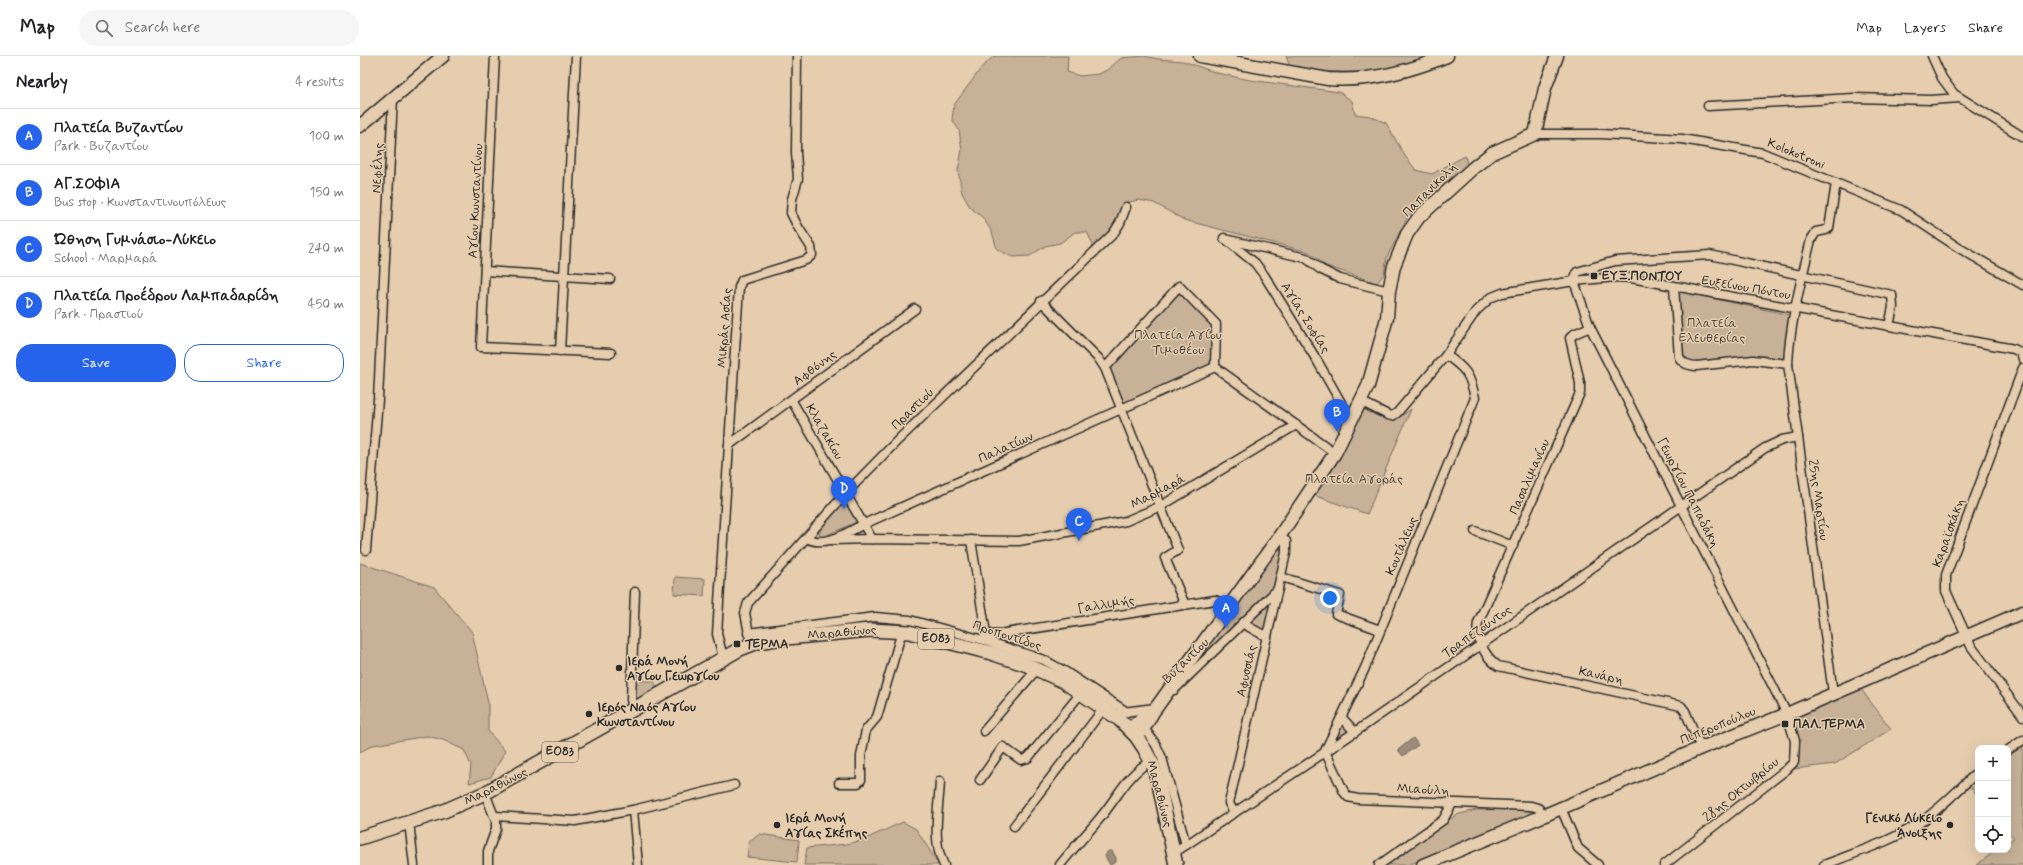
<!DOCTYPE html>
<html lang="en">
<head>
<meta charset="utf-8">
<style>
	body { margin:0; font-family:Mynerve,sans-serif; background:#f6f6f6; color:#202124 }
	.controls { position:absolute; right:12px; bottom:12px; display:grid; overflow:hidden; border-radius:8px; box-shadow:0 4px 16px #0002 }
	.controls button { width:36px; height:36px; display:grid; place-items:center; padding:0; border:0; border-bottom:1px solid #e0e0e0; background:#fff; color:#202124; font:20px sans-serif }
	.you { position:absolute; left:970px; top:542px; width:14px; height:14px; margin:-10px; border:3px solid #fff; border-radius:50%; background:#1a73e8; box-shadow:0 0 0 6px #1a73e833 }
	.badge { display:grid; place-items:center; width:26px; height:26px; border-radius:50%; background:#2563eb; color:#fff; font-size:13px; font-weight:700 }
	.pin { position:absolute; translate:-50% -33px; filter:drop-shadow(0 1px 2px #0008) }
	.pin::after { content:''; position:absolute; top:21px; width:14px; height:12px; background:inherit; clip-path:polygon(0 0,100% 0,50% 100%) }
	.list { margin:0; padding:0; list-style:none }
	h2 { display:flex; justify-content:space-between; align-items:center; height:52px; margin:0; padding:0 16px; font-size:17px }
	h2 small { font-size:13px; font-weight:400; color:#757577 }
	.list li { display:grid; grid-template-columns:26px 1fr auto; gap:12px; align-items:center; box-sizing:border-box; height:56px; padding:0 16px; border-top:1px solid #e0e0e0 }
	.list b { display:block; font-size:15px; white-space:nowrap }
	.list p { margin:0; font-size:13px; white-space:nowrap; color:#757577 }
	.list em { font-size:13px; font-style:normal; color:#757577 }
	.actions { display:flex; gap:8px; padding:12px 16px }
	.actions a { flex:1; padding:9px 0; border:1px solid #2563eb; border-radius:16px; text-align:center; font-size:14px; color:#2563eb }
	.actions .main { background:#2563eb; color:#fff }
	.icon { flex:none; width:22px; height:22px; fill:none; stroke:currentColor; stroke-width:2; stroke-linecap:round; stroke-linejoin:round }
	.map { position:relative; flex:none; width:1663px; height:809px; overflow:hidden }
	header { display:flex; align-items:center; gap:24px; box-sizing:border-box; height:56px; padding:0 20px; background:#fff; border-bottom:1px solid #e0e0e0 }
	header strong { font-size:19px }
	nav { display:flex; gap:22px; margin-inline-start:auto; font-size:14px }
	.search { width:280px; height:36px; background:#f6f6f6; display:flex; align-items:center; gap:10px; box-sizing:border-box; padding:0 14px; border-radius:22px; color:#757577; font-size:15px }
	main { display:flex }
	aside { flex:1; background:#fff }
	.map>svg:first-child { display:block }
	.green { fill:#c7b298; stroke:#796e62 }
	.water { fill:#9b8d7a; stroke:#6e665a }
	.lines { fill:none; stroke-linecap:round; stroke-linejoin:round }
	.street-casing { stroke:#2b2b2b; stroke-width:11 }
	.secondary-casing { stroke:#2b2b2b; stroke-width:15 }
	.primary-casing { stroke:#2b2b2b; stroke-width:16 }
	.street { stroke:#e5cdad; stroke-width:8 }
	.secondary { stroke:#e5cdad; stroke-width:12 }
	.primary { stroke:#e5cdad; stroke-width:13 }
	.poi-dot { fill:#2b2b2b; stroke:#e5cdad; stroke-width:1.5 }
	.labels { text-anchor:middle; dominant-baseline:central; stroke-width:3; stroke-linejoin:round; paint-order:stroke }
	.shield { fill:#e5cdad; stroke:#635c52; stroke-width:1 }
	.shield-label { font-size:12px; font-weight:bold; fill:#2b2b2b }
	.street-label { font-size:13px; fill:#2b2b2b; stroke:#e5cdad }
	.poi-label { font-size:13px; font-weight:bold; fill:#2b2b2b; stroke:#e5cdad; text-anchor:start }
	.park-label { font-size:13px; fill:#423f3b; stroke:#e5cdad }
</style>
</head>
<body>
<header>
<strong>Map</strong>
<div class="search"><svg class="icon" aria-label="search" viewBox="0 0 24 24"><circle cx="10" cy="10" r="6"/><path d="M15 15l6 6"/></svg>Search here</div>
<nav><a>Map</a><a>Layers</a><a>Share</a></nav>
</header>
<main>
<aside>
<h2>Nearby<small>4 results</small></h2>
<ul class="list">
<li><span class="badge">A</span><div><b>Πλατεία Βυζαντίου</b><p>Park · Βυζαντίου</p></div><em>100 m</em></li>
<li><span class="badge">B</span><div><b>ΑΓ.ΣΟΦΙΑ</b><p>Bus stop · Κωνσταντινουπόλεως</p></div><em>150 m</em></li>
<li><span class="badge">C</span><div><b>Ώθηση Γυμνάσιο-Λύκειο</b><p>School · Μαρμαρά</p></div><em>240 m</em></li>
<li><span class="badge">D</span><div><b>Πλατεία Προέδρου Λαμπαδαρίδη</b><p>Park · Πραστιού</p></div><em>450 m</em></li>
</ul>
<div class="actions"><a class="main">Save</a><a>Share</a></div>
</aside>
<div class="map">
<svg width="1663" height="809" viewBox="0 0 1663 809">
	<rect width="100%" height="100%" fill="#e5cdad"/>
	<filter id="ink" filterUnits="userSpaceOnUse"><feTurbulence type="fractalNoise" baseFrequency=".025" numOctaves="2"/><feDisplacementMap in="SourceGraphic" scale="8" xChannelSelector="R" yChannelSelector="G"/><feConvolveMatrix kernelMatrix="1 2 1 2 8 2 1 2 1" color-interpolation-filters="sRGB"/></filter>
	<g filter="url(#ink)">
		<g class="green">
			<path d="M634,0H708L707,16L720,20L739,18L750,12L761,2L784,0L798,3L823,5L857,17L890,24L979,36L992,45L995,58L1010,60L1026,67L1045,100L1056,114L1072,118L1105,100L1107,108L1096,120L1069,136L1061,150L1048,160L1027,201L1024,218L1017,227L966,210L949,196L824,164L794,147L779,144L764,147C757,170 751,175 734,191L727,176H715L700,187L685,190L670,200L652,201L637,193L632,176L623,162L610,151L602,137L598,114L602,94L599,74L592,63L594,49L622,11Z"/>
			<path d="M926,0H1076C1023,17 985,20 930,11Z"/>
			<polygon points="819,234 853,269 852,309 764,349 748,313"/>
			<polygon points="1318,235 1430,259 1425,305 1329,306 1322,300"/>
			<path d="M1003,353C1024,363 1031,369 1051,353L1007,458L953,439Z"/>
			<polygon points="486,441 499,465 458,483 462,468"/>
			<polygon points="917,493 921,493 922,497 915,530 830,615"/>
			<polygon points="0,507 74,531 112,576 128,647 128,675 145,695 131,721 109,727 111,709 104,694 83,684 67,680 13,689 0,696"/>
			<polygon points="315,521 345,523 344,540 314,538"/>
			<polygon points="915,542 906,578 888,567"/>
			<polygon points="281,625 294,625 297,631 279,642 274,641 274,631"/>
			<polygon points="1501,633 1531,673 1475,708 1434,713 1438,708 1433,662"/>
			<polygon points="982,662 995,676 965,695"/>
			<polygon points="1663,689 1663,809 1616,809 1637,794 1648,794 1648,786 1654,782 1648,775 1648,700"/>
			<polygon points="1618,722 1618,740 1608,728"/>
			<polygon points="1163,753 1173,757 1048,809 1024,809 1096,759 1116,754"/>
			<polygon points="543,766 556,773 579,809 444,809 447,792 487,788 503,784"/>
			<polygon points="400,778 439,784 437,806 387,801 389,786"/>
		</g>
		<g class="water">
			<polygon points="1053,682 1058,689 1043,700 1038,694"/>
			<polygon points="748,795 752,795 756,802 756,806 750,809 745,800"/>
		</g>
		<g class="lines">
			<g class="street-casing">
				<g id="street">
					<polyline points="135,0 121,291 251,297"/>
					<polyline points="1572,0 1582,22 1594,38 1663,81"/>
					<polyline points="1348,50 1494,42 1571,44 1600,42"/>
					<polyline points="1175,78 1241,78 1322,83 1403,97 1541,154 1599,192 1663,229"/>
					<polyline points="864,182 895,207 904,219 958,306 992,366"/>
					<polyline points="865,183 946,202 960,213 980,223 1029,235"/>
					<polyline points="125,215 250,223"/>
					<path d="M1314,231L1319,301C1323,308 1328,309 1336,310L1393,304L1428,308"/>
					<polyline points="681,245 739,303 745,312 818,494 805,502 825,549"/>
					<path d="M1230,271L1214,278L1210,282L1220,327V337L1118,567C1115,582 1125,601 1138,610L1321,650L1325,655L1341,692"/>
					<polyline points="200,295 216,0"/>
					<path d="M1086,299C1106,313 1110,318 1115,342L1005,612L965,695L984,736L988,741L998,743L1171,750L1178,752L1185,759"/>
					<polyline points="855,311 975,397"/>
					<polyline points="745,312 819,230 856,268 855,311"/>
					<polyline points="1663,312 1586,519 1586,535 1611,590 1663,660"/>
					<polyline points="432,345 512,483"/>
					<polyline points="1002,346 1028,359 1032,360 1037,357 1086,299 1116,255 1130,242 1142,237 1214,225 1256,221 1271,222 1654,293 1661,297 1663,303"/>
					<polyline points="369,389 555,253"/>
					<polyline points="1115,475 1153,490"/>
					<path d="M446,482C466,492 486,477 504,468L855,311"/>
					<polyline points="472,484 512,483 659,485 766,465 801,450 936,369"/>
					<polyline points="611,484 627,584"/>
					<polyline points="6,494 18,343 33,42"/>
					<polyline points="921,521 980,539 976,558 1020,574"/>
					<polyline points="882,567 907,581"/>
					<polyline points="388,577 515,561 550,564 627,585 684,604 706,616 767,656"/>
					<polyline points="626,580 855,544 869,551"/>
					<polyline points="391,588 385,557 388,547 486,437 538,384 753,178 760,167 766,151"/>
					<polyline points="363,601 357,578 379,231 382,224 446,204 452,199 451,191 438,171 431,157 432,143 438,123 436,97 437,0"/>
					<polyline points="814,634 918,533"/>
					<path d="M1473,637L1428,308C1430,266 1441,225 1451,184L1456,176L1466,174L1469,172L1476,127"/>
					<polyline points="274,653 271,644 275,536"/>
					<polyline points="763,656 795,652"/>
					<polyline points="982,662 995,676"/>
					<polyline points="784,672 796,689 802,702 826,789"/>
					<polyline points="624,675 677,613"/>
					<polyline points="1648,694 1663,684"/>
					<polyline points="620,724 643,691 661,704 668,702 721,637"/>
					<path d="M580,725C579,752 571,785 584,809"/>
					<polyline points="479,727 498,727 501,724 501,700 506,674 517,661 542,575"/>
					<polyline points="125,737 136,765 136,773 128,795 128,809"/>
					<polyline points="1201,752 1218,792 1238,809"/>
					<polyline points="273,754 278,809"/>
					<polyline points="874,757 869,747 926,497 926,485 919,481"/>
					<polyline points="135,760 215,765 273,754 374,729"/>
					<polyline points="49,766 54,809"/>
					<polyline points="654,770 744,652"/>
					<polyline points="814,797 995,676 1405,392 1422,384 1438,381"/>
					<path d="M700,809C714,791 730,775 744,757C759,738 769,717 791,705"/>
					<polyline points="1019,809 1083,764 1092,748"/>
					<polyline points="1304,809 1427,713 1434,706 1435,685 1427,658 1230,271 1214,225 1217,216 1255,205 1350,199 1532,239 1533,251 1529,270"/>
					<path d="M1464,809C1494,797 1527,787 1555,770C1579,755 1597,734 1618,716"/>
				</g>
			</g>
			<g class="secondary-casing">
				<g id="secondary">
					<path d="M840,0L968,23C1009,26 1048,16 1087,0"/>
					<polyline points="0,70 83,0"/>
					<polyline points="770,673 783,661 792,657"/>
					<polyline points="776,680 786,669 793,656 919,481 975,397 1008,330 1027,262 1029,235 1034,210 1047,178 1059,161 1113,112 1132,97 1175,78 1185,32 1197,0"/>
					<polyline points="1063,809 1185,759 1341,692 1427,658 1663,556"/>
				</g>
			</g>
			<g class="primary-casing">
				<polyline id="primary" points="0,782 84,755 125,737 380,593 398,586 416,583 510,574 549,576 631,597 667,609 703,625 759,663 776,680 784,692 793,709 799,728 816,809"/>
			</g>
			<use href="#street" class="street"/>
			<use href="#secondary" class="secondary"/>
			<use href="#primary" class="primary"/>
		</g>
	</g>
	<g class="poi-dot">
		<rect x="1230" y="216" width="8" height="8" rx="2"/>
		<rect x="373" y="584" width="8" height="8" rx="2"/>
		<circle cx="259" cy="612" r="4"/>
		<circle cx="229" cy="658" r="4"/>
		<rect x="1421" y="664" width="8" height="8" rx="2"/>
		<circle cx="417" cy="769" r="4"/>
		<circle cx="1590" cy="769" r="4"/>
	</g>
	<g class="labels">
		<g class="shield">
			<rect x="558" y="573" width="36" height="20" rx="3"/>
			<rect x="182" y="686" width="36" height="20" rx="3"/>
		</g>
		<g class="shield-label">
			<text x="576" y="583">ΕΟ83</text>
			<text x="200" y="696">ΕΟ83</text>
		</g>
		<g class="street-label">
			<text transform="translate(1436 98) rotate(22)">Kolokotroni</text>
			<text transform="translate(18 112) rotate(-87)">Νεφέλης</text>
			<text transform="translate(1070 134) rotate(-45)">Παπανικολή</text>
			<text transform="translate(116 145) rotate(-87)">Αγίου Κωνσταντίνου</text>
			<text transform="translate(1386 232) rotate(10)">Ευξείνου Πόντου</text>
			<text transform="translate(945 262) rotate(58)">Αγίας Σοφίας</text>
			<text transform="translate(365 272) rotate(-86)">Μικράς Ασίας</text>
			<text transform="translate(455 312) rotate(-37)">Αφθόνης</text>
			<text transform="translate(553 353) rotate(-44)">Πραστιού</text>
			<text transform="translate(464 376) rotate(60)">Κλαζακίου</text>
			<text transform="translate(646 392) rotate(-24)">Παλατίων</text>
			<text transform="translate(1170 421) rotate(-66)">Πασαλιμανίου</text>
			<text transform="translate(798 436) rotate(-28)">Μαρμαρά</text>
			<text transform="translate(1328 437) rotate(63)">Γεωργίου Παπαδάκη</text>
			<text transform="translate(1458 444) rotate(82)">25ης Μαρτίου</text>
			<text transform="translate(1589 477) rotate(-70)">Καραϊσκάκη</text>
			<text transform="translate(1042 490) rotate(-67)">Κουτάλεως</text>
			<text transform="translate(746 549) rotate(-9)">Γαλλιμής</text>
			<text transform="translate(1117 576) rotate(-35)">Τραπεζούντος</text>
			<text transform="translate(482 577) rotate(-5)">Μαραθώνος</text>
			<text transform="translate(647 580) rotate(18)">Προποντίδος</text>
			<text transform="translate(826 605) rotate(-44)">Βυζαντίου</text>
			<text transform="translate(887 615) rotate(-77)">Αφυσσιάς</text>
			<text transform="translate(1241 620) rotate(12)">Κανάρη</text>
			<text transform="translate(1358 670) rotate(-22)">Πιπεροπούλου</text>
			<text transform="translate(136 731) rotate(-27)">Μαραθώνος</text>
			<text transform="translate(1063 734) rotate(3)">Μιαούλη</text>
			<text transform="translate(1381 734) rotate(-39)">28ης Οκτωβρίου</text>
			<text transform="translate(799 738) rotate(75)">Μαραθώνος</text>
		</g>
		<g class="poi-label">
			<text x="1242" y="220">ΕΥΞ.ΠΟΝΤΟΥ</text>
			<text x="385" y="588">ΤΕΡΜΑ</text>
			<text x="267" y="605">Ιερά Μονή<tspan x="267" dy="15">Αγίου Γεωργίου</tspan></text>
			<text x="237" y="651">Ιερός Ναός Αγίου<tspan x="237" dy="15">Κωνσταντίνου</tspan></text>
			<text x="1433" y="668">ΠΑΛ.ΤΕΡΜΑ</text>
			<text x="425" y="762">Ιερά Μονή<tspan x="425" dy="15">Αγίας Σκέπης</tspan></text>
			<text x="1582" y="762" text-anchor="end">Γενικό Λύκειο<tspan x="1582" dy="15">Άνοιξης</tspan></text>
		</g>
		<g class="park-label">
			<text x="1352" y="267">Πλατεία<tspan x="1352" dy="15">Ελευθερίας</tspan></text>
			<text x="818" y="279">Πλατεία Αγίου<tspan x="818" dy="15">Τιμοθέου</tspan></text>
			<text x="994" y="423">Πλατεία Αγοράς</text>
		</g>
	</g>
</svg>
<div class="controls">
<button>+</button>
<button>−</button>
<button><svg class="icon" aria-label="locate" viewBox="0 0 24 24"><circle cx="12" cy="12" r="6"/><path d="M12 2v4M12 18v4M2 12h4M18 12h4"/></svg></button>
</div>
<div class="you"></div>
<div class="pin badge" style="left:866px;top:572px">A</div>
<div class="pin badge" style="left:977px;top:376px">B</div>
<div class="pin badge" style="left:719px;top:485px">C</div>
<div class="pin badge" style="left:484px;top:453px">D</div>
</div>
</main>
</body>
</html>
